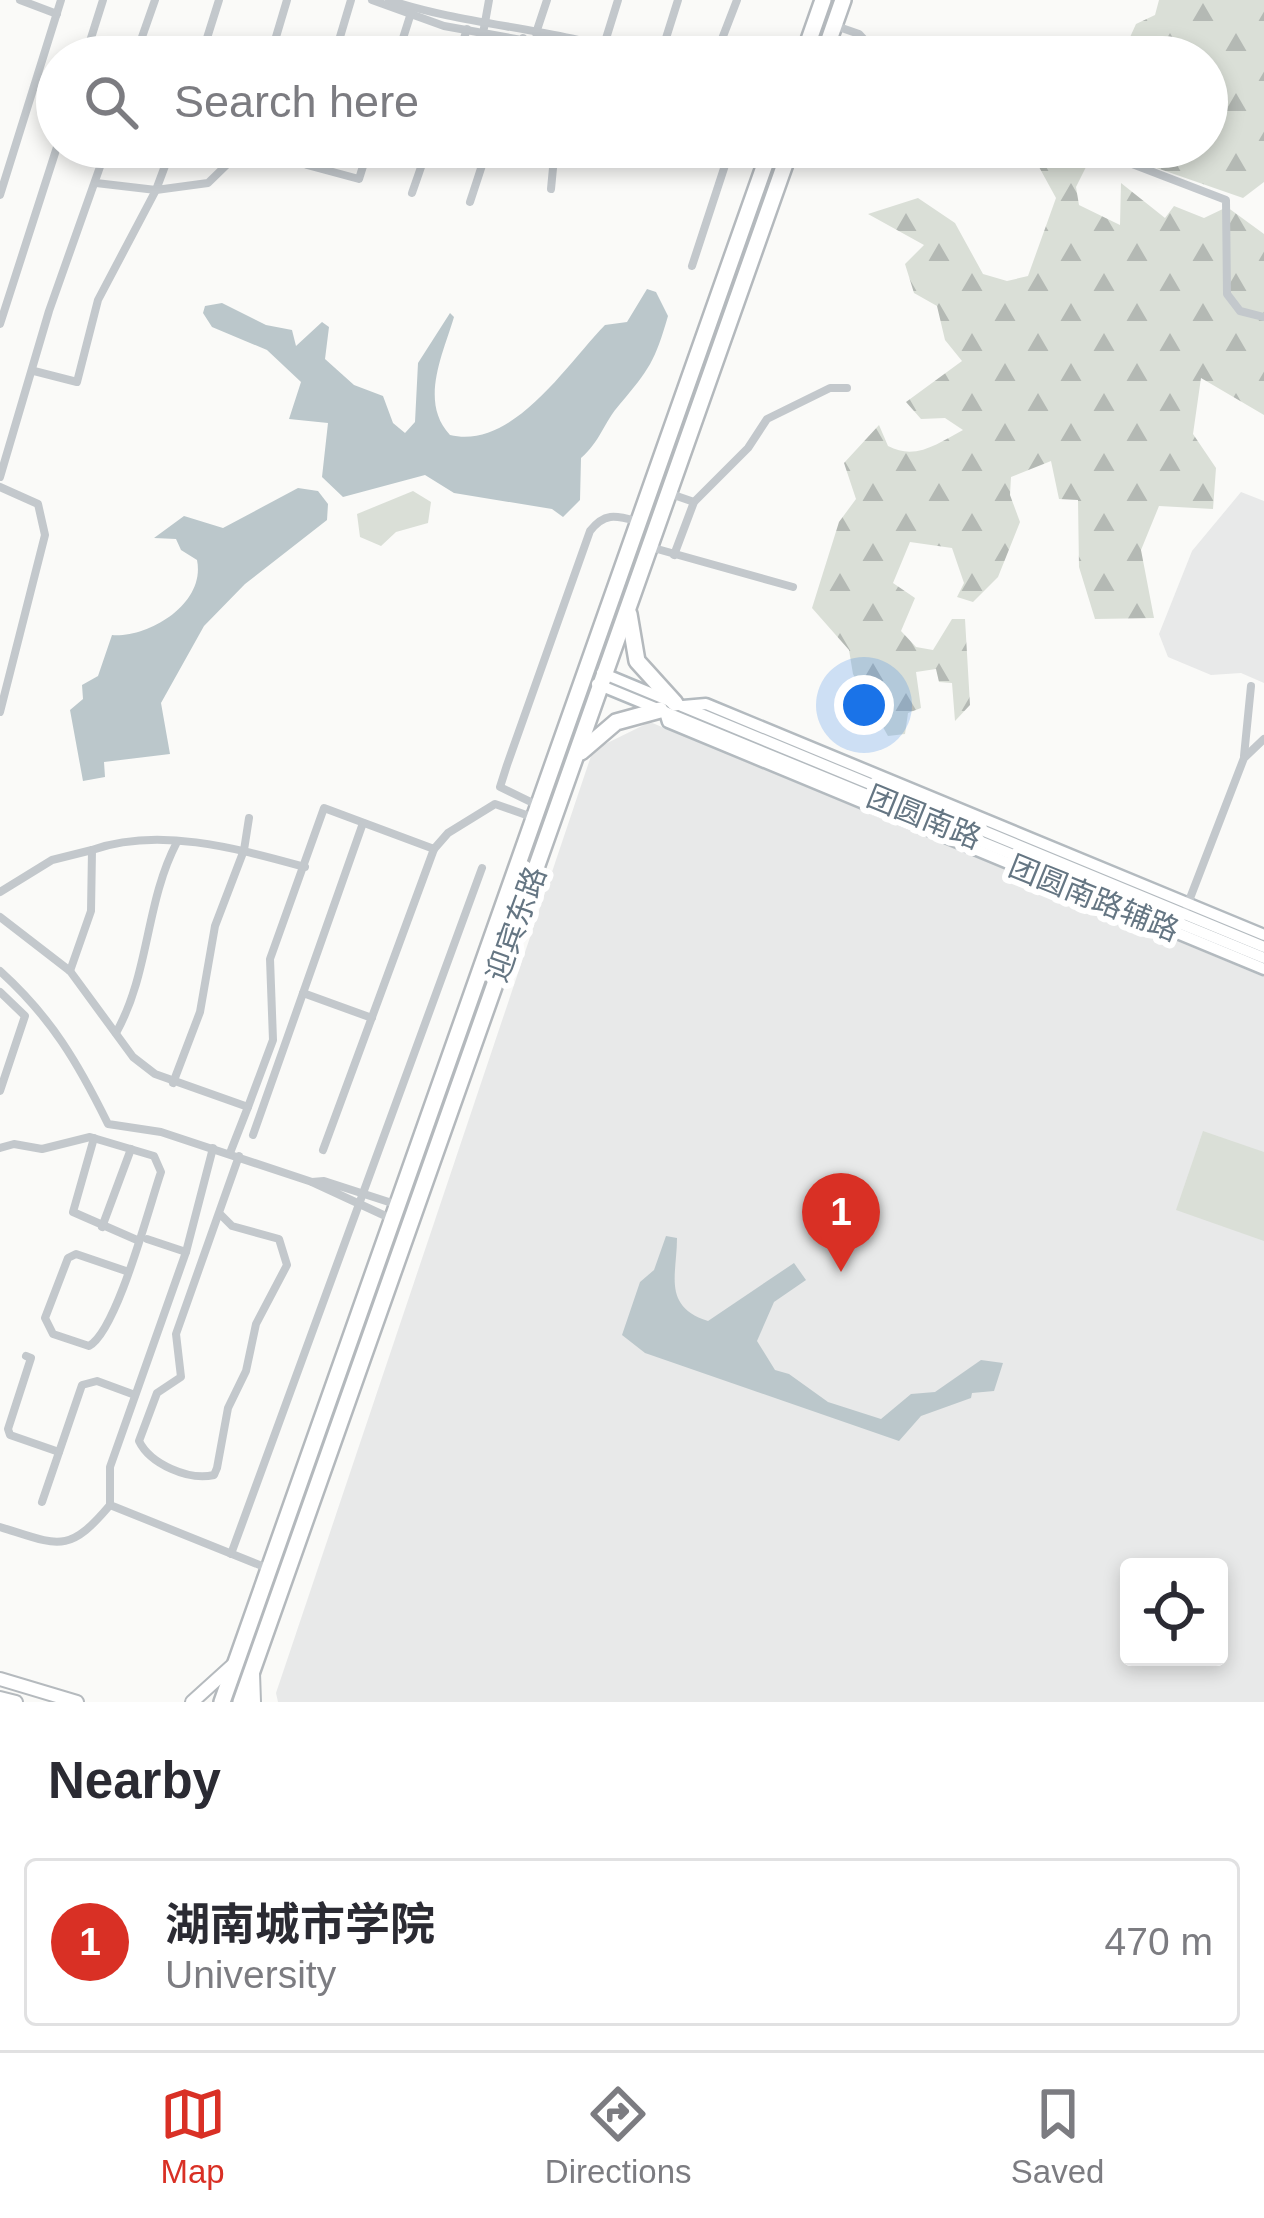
<!DOCTYPE html>
<html lang="en">
<head>
<meta charset="utf-8">
<style>
	body { margin:0; font-family:Arial,"Noto Sans SC",sans-serif; background:#f2f2f3; color:#2b2b33 }
	.controls { position:absolute; right:36px; bottom:36px; display:grid; overflow:hidden; border-radius:12px; box-shadow:0 6px 18px #0003 }
	.controls button { width:108px; height:108px; display:grid; place-items:center; padding:0; border:0; border-bottom:3px solid #e1e1e2; background:#fff; color:#2b2b33; font:60px sans-serif }
	.you { position:absolute; left:864px; top:705px; width:42px; height:42px; margin:-30px; border:9px solid #fff; border-radius:50%; background:#1a73e8; box-shadow:0 0 0 18px #1a73e833 }
	.badge { display:grid; place-items:center; width:78px; height:78px; border-radius:50%; background:#d93025; color:#fff; font-size:39px; font-weight:700 }
	.pin { position:absolute; translate:-50% -99px; filter:drop-shadow(0 3px 6px #0008) }
	.pin::after { content:''; position:absolute; top:63px; width:42px; height:36px; background:inherit; clip-path:polygon(0 0,100% 0,50% 100%) }
	.list { margin:0; padding:0; list-style:none }
	h2 { display:flex; justify-content:space-between; align-items:center; height:156px; margin:0; padding:0 48px; font-size:51px }
	h2 small { font-size:39px; font-weight:400; color:#7c7c81 }
	.list li { display:grid; grid-template-columns:78px 1fr auto; gap:36px; align-items:center; box-sizing:border-box; height:168px; margin:0 24px 24px; padding:0 24px; border:3px solid #e1e1e2; border-radius:12px }
	.list b { display:block; font-size:45px; white-space:nowrap }
	.list p { margin:0; font-size:39px; white-space:nowrap; color:#7c7c81 }
	.list em { font-size:39px; font-style:normal; color:#7c7c81 }
	.icon { flex:none; width:66px; height:66px; fill:none; stroke:currentColor; stroke-width:2; stroke-linecap:round; stroke-linejoin:round }
	.map { position:relative; flex:none; width:1264px; height:1702px; overflow:hidden }
	.search { position:absolute; background:#fff; box-shadow:0 6px 18px #0003; left:36px; right:36px; top:36px; height:132px; display:flex; align-items:center; gap:30px; box-sizing:border-box; padding:0 42px; border-radius:66px; color:#7c7c81; font-size:45px }
	.sheet { height:348px; background:#fff }
	nav { display:flex; justify-content:space-around; align-items:center; box-sizing:border-box; height:168px; border-top:3px solid #e1e1e2; background:#fff; font-size:33px; color:#7c7c81 }
	nav a { display:grid; justify-items:center; gap:6px }
	nav .on { color:#d93025 }
	.map>svg:first-child { display:block }
	.built { fill:#e8e9e9; fill-rule:evenodd }
	.green { fill:#dadfd7 }
	.forest { fill:url(#forest-firs) }
	.water { fill:#bbc7cb }
	.lines { fill:none; stroke-linecap:round; stroke-linejoin:round }
	.secondary-casing { stroke:#b3babf; stroke-width:15 }
	.primary-casing { stroke:#b5babe; stroke-width:16 }
	.highway-casing { stroke:#b4b9bd; stroke-width:20 }
	.street { stroke:#c3c8cc; stroke-width:8 }
	.secondary { stroke:#fff; stroke-width:10 }
	.primary { stroke:#fff; stroke-width:12 }
	.highway { stroke:#fff; stroke-width:15 }
	.labels { text-anchor:middle; dominant-baseline:central; stroke-width:12; stroke-linejoin:round; paint-order:stroke }
	.street-label { font-size:30px; fill:#657683; stroke:#fff }
</style>
</head>
<body>
<div class="map">
<svg width="1264" height="1702" viewBox="0 0 1264 1702">
	<defs>
		<pattern id="forest-firs" width="22" height="20" patternUnits="userSpaceOnUse" patternTransform="scale(3)"><rect width="22" height="20" fill="#dadfd7"/><path d="M5 1l3.5 6h-7zM16 11l3.5 6h-7z" fill="#b4b9b4"/></pattern>
	</defs>
	<rect width="100%" height="100%" fill="#fafaf8"/>
	<g class="built">
		<polygon points="1241,492 1264,501 1264,683 1241,673 1211,675 1168,657 1159,634 1192,551"/>
		<path d="M650,722L1264,977V1702H278L276,1693L593,750ZM1129,1567H1219V1657H1129Z"/>
	</g>
	<g class="green">
		<polygon points="413,491 431,502 428,523 396,532 381,546 360,537 357,514"/>
		<polygon points="1203,1131 1264,1152 1264,1241 1176,1210"/>
	</g>
	<g class="forest">
		<polygon points="1159,0 1264,0 1264,182 1243,198 1128,158 1130,147 1207,147 1207,57 1121,57 1136,24 1155,15"/>
		<path d="M1017,147H1068L1088,163L1076,187L1079,205L1120,225L1121,183L1165,218L1174,206L1204,218L1227,207L1264,234V415L1201,378L1193,434L1216,468L1213,509L1159,506L1141,550L1154,618L1095,619L1079,567L1078,500L1059,499L1051,461L1011,477L1010,495L1020,522L998,577L973,602L957,597L964,583L952,548L910,542L893,583L915,598L901,631L916,647L933,650L952,619H965L970,705L955,721L952,683L939,682L936,669L916,672L921,708L908,713L905,734L888,736L853,674L849,650L812,608L839,522L856,499L844,463L879,425L888,446C916,461 938,443 963,430L945,418L921,419L906,402L962,361L945,340L937,306L914,293L905,264L924,245L868,214L918,198L955,223L983,274L1007,281L1028,276L1056,198L1033,156Z"/>
	</g>
	<g class="water">
		<path d="M647,289L656,292L668,316C655,361 649,370 620,404C604,422 600,442 581,458L580,500L563,517L552,509L454,493L425,475L343,497L322,477L328,423L289,419L301,382L267,350L212,327L203,313L205,306L222,303L266,325L292,330L296,346L322,322L329,327L325,359L354,385L383,396L393,423L405,433L415,422L418,363L450,313L454,317C443,354 419,402 450,435C513,450 566,365 605,325L627,322Z"/>
		<path d="M298,488L318,491L328,504L327,520L245,584L204,626L161,703L170,754L104,762L105,777L83,781L70,710L83,699L82,685L98,676L112,635C148,638 206,604 197,560L181,550L176,539L154,538L184,516L223,528Z"/>
		<path d="M666,1236L677,1238C677,1275 662,1306 708,1321L794,1263L806,1280L774,1302L757,1341L775,1370L789,1374L828,1402L881,1419L911,1394L935,1392L981,1360L1003,1363L994,1391L972,1393L971,1398L921,1416L899,1441L645,1353L622,1335L640,1282L654,1270Z"/>
	</g>
	<g class="lines">
		<g class="secondary-casing">
			<g id="secondary">
				<polyline points="602,673 1264,947"/>
				<polyline points="597,684 1264,958"/>
				<polyline points="683,706 706,704 1264,935"/>
				<polyline points="665,712 668,722 1264,969"/>
			</g>
		</g>
		<g class="primary-casing">
			<g id="primary">
				<polyline points="253,1673 254,1702"/>
				<polyline points="0,1679 77,1702"/>
				<polyline points="0,1698 16,1702"/>
				<polyline points="192,1702 234,1664"/>
			</g>
		</g>
		<g class="highway-casing">
			<g id="highway">
				<polyline points="803,57 823,0"/>
				<polyline points="823,57 843,0"/>
				<polyline points="629,614 637,661 675,703"/>
				<polyline points="581,752 616,722 660,710"/>
				<polyline points="222,1702 771,147"/>
				<polyline points="241,1702 791,147"/>
			</g>
		</g>
		<g class="street">
			<polyline points="20,0 57,14"/>
			<polyline points="372,0 444,26 616,57"/>
			<path d="M389,0C470,27 556,27 636,57"/>
			<polyline points="836,26 859,34 880,57"/>
			<polyline points="484,28 489,0"/>
			<polyline points="536,33 547,0"/>
			<polyline points="604,45 618,0"/>
			<polyline points="85,57 103,0"/>
			<polyline points="135,57 155,0"/>
			<polyline points="201,57 219,0"/>
			<polyline points="270,57 287,0"/>
			<polyline points="334,57 351,0"/>
			<polyline points="397,57 411,13"/>
			<polyline points="458,57 467,29"/>
			<polyline points="517,57 523,38"/>
			<polyline points="660,57 678,0"/>
			<polyline points="715,57 737,0"/>
			<polyline points="308,147 307,165 359,179 369,147"/>
			<polyline points="1072,147 1089,158 1127,162 1226,200 1227,294 1240,311 1264,317"/>
			<polyline points="96,183 156,190 172,147"/>
			<polyline points="551,189 555,147"/>
			<polyline points="412,193 428,147"/>
			<polyline points="0,195 61,0"/>
			<polyline points="470,202 488,147"/>
			<polyline points="692,266 731,147"/>
			<polyline points="0,324 57,147"/>
			<polyline points="34,371 77,382 98,300 156,190 208,183 245,147"/>
			<polyline points="0,477 49,311 107,147"/>
			<polyline points="0,487 38,504 45,535 0,712"/>
			<polyline points="668,493 694,502"/>
			<polyline points="650,547 793,587"/>
			<polyline points="674,555 694,502 748,448 767,419 830,388 847,388"/>
			<polyline points="1244,756 1251,686"/>
			<path d="M537,805L500,787L507,765L590,531C604,513 615,515 636,521"/>
			<polyline points="0,892 52,860 92,850"/>
			<polyline points="1187,906 1244,758 1264,739"/>
			<polyline points="0,917 70,971 133,1057 155,1074 248,1107 273,1040 270,959 324,808 434,849 448,833 495,804 532,817"/>
			<path d="M0,971C51,1017 78,1063 108,1124L161,1132L312,1182"/>
			<path d="M70,971L91,911L92,850C159,826 239,849 305,867"/>
			<polyline points="0,992 25,1016 0,1091"/>
			<polyline points="303,993 372,1018"/>
			<path d="M116,1033C150,972 145,903 177,842"/>
			<polyline points="173,1083 200,1012 215,926 244,850 249,818"/>
			<polyline points="253,1135 363,823"/>
			<polyline points="94,1138 73,1212 137,1240"/>
			<path d="M0,1148L14,1144L42,1149L90,1137L154,1156L161,1172C149,1207 117,1331 89,1346L53,1334L45,1318L68,1258L76,1254L126,1271"/>
			<polyline points="213,1148 186,1252 110,1467 110,1505 267,1568"/>
			<polyline points="323,1150 434,849"/>
			<polyline points="230,1153 248,1107"/>
			<path d="M219,1213L232,1226L279,1239L287,1265L256,1324L246,1371L228,1408L217,1468L214,1475C189,1481 150,1464 139,1441L157,1393L181,1377L176,1334L239,1156"/>
			<polyline points="392,1219 312,1182 324,1181 395,1204"/>
			<polyline points="102,1227 131,1149"/>
			<polyline points="147,1239 186,1252"/>
			<polyline points="26,1356 31,1358 8,1429 10,1435 59,1452"/>
			<polyline points="42,1502 82,1385 97,1381 135,1395"/>
			<path d="M0,1527C58,1545 68,1555 110,1505"/>
			<polyline points="231,1554 482,868"/>
		</g>
		<use href="#secondary" class="secondary"/>
		<use href="#primary" class="primary"/>
		<use href="#highway" class="highway"/>
	</g>
	<g class="labels">
		<g class="street-label">
			<text transform="translate(924 817) rotate(22)">团圆南路</text>
			<text transform="translate(1094 898) rotate(22)">团圆南路辅路</text>
			<text transform="translate(516 924) rotate(-70)">迎宾东路</text>
		</g>
	</g>
</svg>
<div class="controls">
<button><svg class="icon" aria-label="locate" viewBox="0 0 24 24"><circle cx="12" cy="12" r="6"/><path d="M12 2v4M12 18v4M2 12h4M18 12h4"/></svg></button>
</div>
<div class="you"></div>
<div class="pin badge" style="left:841px;top:1272px">1</div>
<div class="search"><svg class="icon" aria-label="search" viewBox="0 0 24 24"><circle cx="10" cy="10" r="6"/><path d="M15 15l6 6"/></svg>Search here</div>
</div>
<section class="sheet">
<h2>Nearby<small></small></h2>
<ul class="list">
<li><span class="badge">1</span><div><b>湖南城市学院</b><p>University</p></div><em>470 m</em></li>
</ul>
</section>
<nav>
<a class="on"><svg class="icon" aria-label="map" viewBox="0 0 24 24"><path d="M3 6l6-2 6 2 6-2v14l-6 2-6-2-6 2zM9 4v14M15 6v14"/></svg>Map</a>
<a><svg class="icon" aria-label="directions" viewBox="0 0 24 24"><path d="M12 3l9 9-9 9-9-9zM9 14v-3h6M13 9l2 2-2 2"/></svg>Directions</a>
<a><svg class="icon" aria-label="saved" viewBox="0 0 24 24"><path d="M7 4h10v16l-5-4-5 4z"/></svg>Saved</a>
</nav>
</body>
</html>
